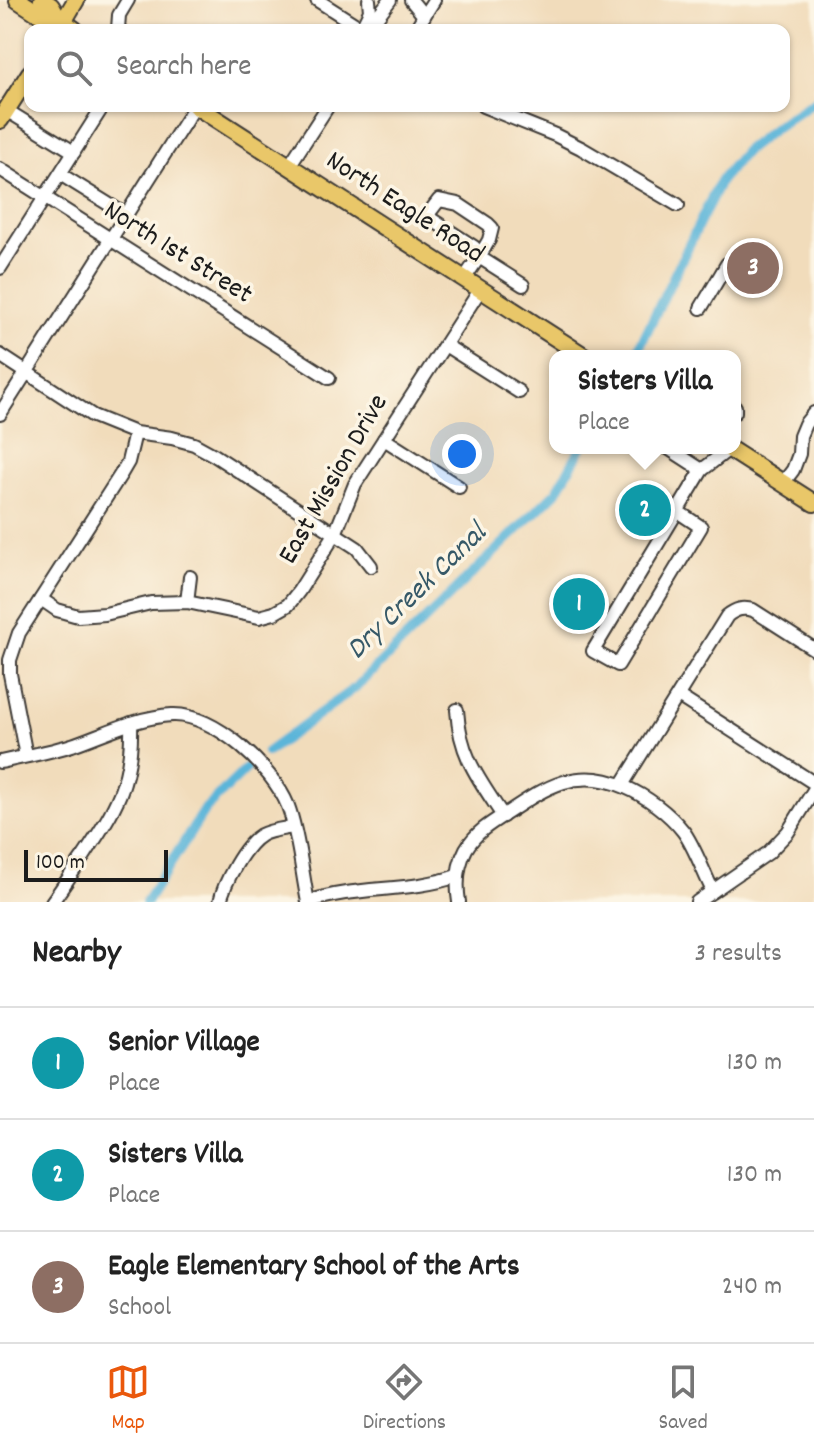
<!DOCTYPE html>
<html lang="en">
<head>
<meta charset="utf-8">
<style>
	body { margin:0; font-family:Dekko,sans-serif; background:#f2f2f2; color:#222 }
	.scale { position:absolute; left:24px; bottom:20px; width:144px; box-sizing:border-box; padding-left:8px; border:4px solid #1c1c1c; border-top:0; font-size:22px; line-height:28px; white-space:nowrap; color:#1c1c1c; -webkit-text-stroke:6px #fcf5e5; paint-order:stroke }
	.you { position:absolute; left:462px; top:454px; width:28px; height:28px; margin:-20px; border:6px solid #fff; border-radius:50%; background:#1a73e8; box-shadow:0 0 0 12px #1a73e833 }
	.badge { display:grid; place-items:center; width:52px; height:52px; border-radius:50%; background:#ea580c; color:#fff; font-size:26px; font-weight:700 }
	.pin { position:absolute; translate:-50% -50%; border:4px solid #fff; box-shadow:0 2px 8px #0006 }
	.popup { position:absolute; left:549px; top:350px; width:192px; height:104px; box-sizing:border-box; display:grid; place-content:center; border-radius:16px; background:#fff; filter:drop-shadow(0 2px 6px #0005); font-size:26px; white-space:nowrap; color:#767676 }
	.popup b { font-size:30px; color:#222 }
	.popup::after { content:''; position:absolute; left:50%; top:100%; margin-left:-16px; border:16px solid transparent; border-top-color:#fff }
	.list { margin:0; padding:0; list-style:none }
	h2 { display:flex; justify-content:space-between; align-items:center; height:104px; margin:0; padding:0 32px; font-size:34px }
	h2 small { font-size:26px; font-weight:400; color:#767676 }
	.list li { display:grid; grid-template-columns:52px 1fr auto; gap:24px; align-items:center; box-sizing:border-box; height:112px; padding:0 32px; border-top:2px solid #e0e0e0 }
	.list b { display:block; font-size:30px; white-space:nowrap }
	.list p { margin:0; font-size:26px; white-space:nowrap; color:#767676 }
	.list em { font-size:26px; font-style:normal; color:#767676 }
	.icon { flex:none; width:44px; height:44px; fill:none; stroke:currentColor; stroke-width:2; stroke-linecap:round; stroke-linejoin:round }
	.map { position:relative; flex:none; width:814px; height:902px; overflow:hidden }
	.search { position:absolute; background:#fff; box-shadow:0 2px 6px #0004; left:24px; right:24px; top:24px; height:88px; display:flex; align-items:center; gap:20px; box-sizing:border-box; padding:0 28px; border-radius:16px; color:#767676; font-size:30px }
	.sheet { height:440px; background:#fff }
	nav { display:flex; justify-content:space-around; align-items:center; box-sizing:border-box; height:112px; border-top:2px solid #e0e0e0; background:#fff; font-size:22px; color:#767676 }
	nav a { display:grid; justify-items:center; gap:4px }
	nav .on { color:#ea580c }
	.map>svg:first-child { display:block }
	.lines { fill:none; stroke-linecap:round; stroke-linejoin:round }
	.canal { stroke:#5cb5d9; stroke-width:10 }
	.minor-casing { stroke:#3c3934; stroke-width:16 }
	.major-casing { stroke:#3c3934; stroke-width:20 }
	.minor { stroke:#fff; stroke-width:12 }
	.major { stroke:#e9c769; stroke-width:16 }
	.labels { text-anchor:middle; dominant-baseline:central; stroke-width:7; stroke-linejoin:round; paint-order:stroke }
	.street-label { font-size:28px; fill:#1c1c1c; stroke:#fcf5e5 }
	.water-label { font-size:30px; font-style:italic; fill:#365968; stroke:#fcf5e5 }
</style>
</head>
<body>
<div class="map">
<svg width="814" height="902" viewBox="0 0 814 902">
	<rect width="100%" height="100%" fill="#fcf5e5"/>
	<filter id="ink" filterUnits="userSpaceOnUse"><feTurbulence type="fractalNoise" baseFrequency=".0125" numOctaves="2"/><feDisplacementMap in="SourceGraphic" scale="16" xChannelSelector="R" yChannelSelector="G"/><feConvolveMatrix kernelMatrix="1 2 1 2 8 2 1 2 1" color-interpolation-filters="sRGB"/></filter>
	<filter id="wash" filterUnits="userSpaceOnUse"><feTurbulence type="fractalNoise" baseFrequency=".006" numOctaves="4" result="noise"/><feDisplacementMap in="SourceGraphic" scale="32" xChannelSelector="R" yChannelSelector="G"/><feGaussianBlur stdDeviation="1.8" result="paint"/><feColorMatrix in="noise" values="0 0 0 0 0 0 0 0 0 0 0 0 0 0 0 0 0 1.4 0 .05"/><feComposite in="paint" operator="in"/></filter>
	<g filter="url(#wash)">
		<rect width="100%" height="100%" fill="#f1dcbb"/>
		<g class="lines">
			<g class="canal">
				<polyline points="635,356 720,181 745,151 776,127 814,102"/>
				<polyline points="267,752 356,687 557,491 581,448"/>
				<polyline points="146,902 206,808 246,769"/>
			</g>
		</g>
	</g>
	<g filter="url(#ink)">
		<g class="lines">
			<g class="minor-casing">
				<g id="minor">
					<polyline points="317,0 364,30"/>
					<polyline points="411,0 424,16"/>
					<polyline points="362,27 370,11 369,0"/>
					<polyline points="120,30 118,29 119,15 128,0"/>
					<polyline points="367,30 390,0"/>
					<polyline points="415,30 434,0"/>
					<polyline points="483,106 555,135 581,148 678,205"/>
					<polyline points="6,110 74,152"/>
					<polyline points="289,166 328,106"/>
					<polyline points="0,169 329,378"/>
					<polyline points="60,174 126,215"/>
					<polyline points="0,268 103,106"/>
					<polyline points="464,279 479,257 474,247 431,219 429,213 439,200 458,204 488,224 492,228 489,240 479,257 523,285"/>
					<polyline points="701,308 727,264"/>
					<polyline points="445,345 519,392"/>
					<polyline points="0,355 93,416 135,433 172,438 194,444 214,455 357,548 371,566"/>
					<polyline points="735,407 735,412"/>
					<polyline points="0,414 195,106"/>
					<polyline points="384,439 459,487"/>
					<polyline points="668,448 702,470"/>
					<polyline points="783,483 793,470 799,454 800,436 805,424 814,413"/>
					<polyline points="677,511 701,527 618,665 593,651 702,470 729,449"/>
					<polyline points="41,599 57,610 78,616 105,614 151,603 187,602 259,617 274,613 288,605 299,591 335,534 355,484 480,290"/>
					<polyline points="187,602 190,577"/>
					<polyline points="678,696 814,783"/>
					<path d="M457,710C460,756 478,778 503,816"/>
					<polyline points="26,756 10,674 10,660 19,633 121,474 128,462 135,433"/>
					<path d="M0,762C24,757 49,752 72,745C104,734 137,717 172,715C214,713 273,768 288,806C298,832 302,873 308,902"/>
					<path d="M622,785L727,616C736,609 743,607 753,610L814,649"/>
					<path d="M52,902C63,887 73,871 84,856C115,809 133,782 131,723"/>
					<path d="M220,902C224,883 244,845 261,835C270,830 283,829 293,827"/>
					<path d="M308,902C356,885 409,893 457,876"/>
					<path d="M459,902C456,883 457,866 466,849C476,832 491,823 507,813C546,787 577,766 625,787C646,796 669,813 683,831C694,845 704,874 713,891"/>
					<polyline points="697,902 768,853 788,832 814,790"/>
				</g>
			</g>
			<g class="major-casing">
				<g id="major">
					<polyline points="18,0 44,17 58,18"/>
					<polyline points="42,0 51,6 58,18 75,30"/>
					<polyline points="59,29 76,0"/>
					<polyline points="196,106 584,356"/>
					<polyline points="0,120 30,73"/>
					<polyline points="728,448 814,503"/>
				</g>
			</g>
			<use href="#minor" class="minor"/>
			<use href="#major" class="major"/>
		</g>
	</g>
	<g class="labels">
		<g class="street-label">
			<text transform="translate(404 209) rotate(33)">North Eagle Road</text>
			<text transform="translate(177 254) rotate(32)">North 1st Street</text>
			<text transform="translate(335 480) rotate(-60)">East Mission Drive</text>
		</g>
		<g class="water-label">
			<text transform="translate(418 593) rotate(-44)">Dry Creek Canal</text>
		</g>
	</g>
</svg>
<div class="scale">100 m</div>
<div class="you"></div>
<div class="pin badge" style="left:579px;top:604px;background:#0f9aa8">1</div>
<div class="pin badge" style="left:645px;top:510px;background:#0f9aa8">2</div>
<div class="popup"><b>Sisters Villa</b>Place</div>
<div class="pin badge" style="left:753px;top:268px;background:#8d6e63">3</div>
<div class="search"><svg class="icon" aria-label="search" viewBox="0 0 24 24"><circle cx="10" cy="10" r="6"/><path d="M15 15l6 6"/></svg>Search here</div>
</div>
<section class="sheet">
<h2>Nearby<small>3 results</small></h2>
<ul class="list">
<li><span class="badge" style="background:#0f9aa8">1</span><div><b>Senior Village</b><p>Place</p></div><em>130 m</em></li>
<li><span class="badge" style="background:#0f9aa8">2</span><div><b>Sisters Villa</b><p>Place</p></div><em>130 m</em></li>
<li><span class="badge" style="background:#8d6e63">3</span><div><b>Eagle Elementary School of the Arts</b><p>School</p></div><em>240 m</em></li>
</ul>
</section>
<nav>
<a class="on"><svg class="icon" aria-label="map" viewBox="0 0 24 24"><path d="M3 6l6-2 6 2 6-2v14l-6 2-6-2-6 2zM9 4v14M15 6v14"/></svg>Map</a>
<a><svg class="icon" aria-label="directions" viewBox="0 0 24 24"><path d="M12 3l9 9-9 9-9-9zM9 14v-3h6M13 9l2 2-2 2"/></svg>Directions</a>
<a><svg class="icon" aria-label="saved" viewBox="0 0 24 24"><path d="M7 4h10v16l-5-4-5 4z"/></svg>Saved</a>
</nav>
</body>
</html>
